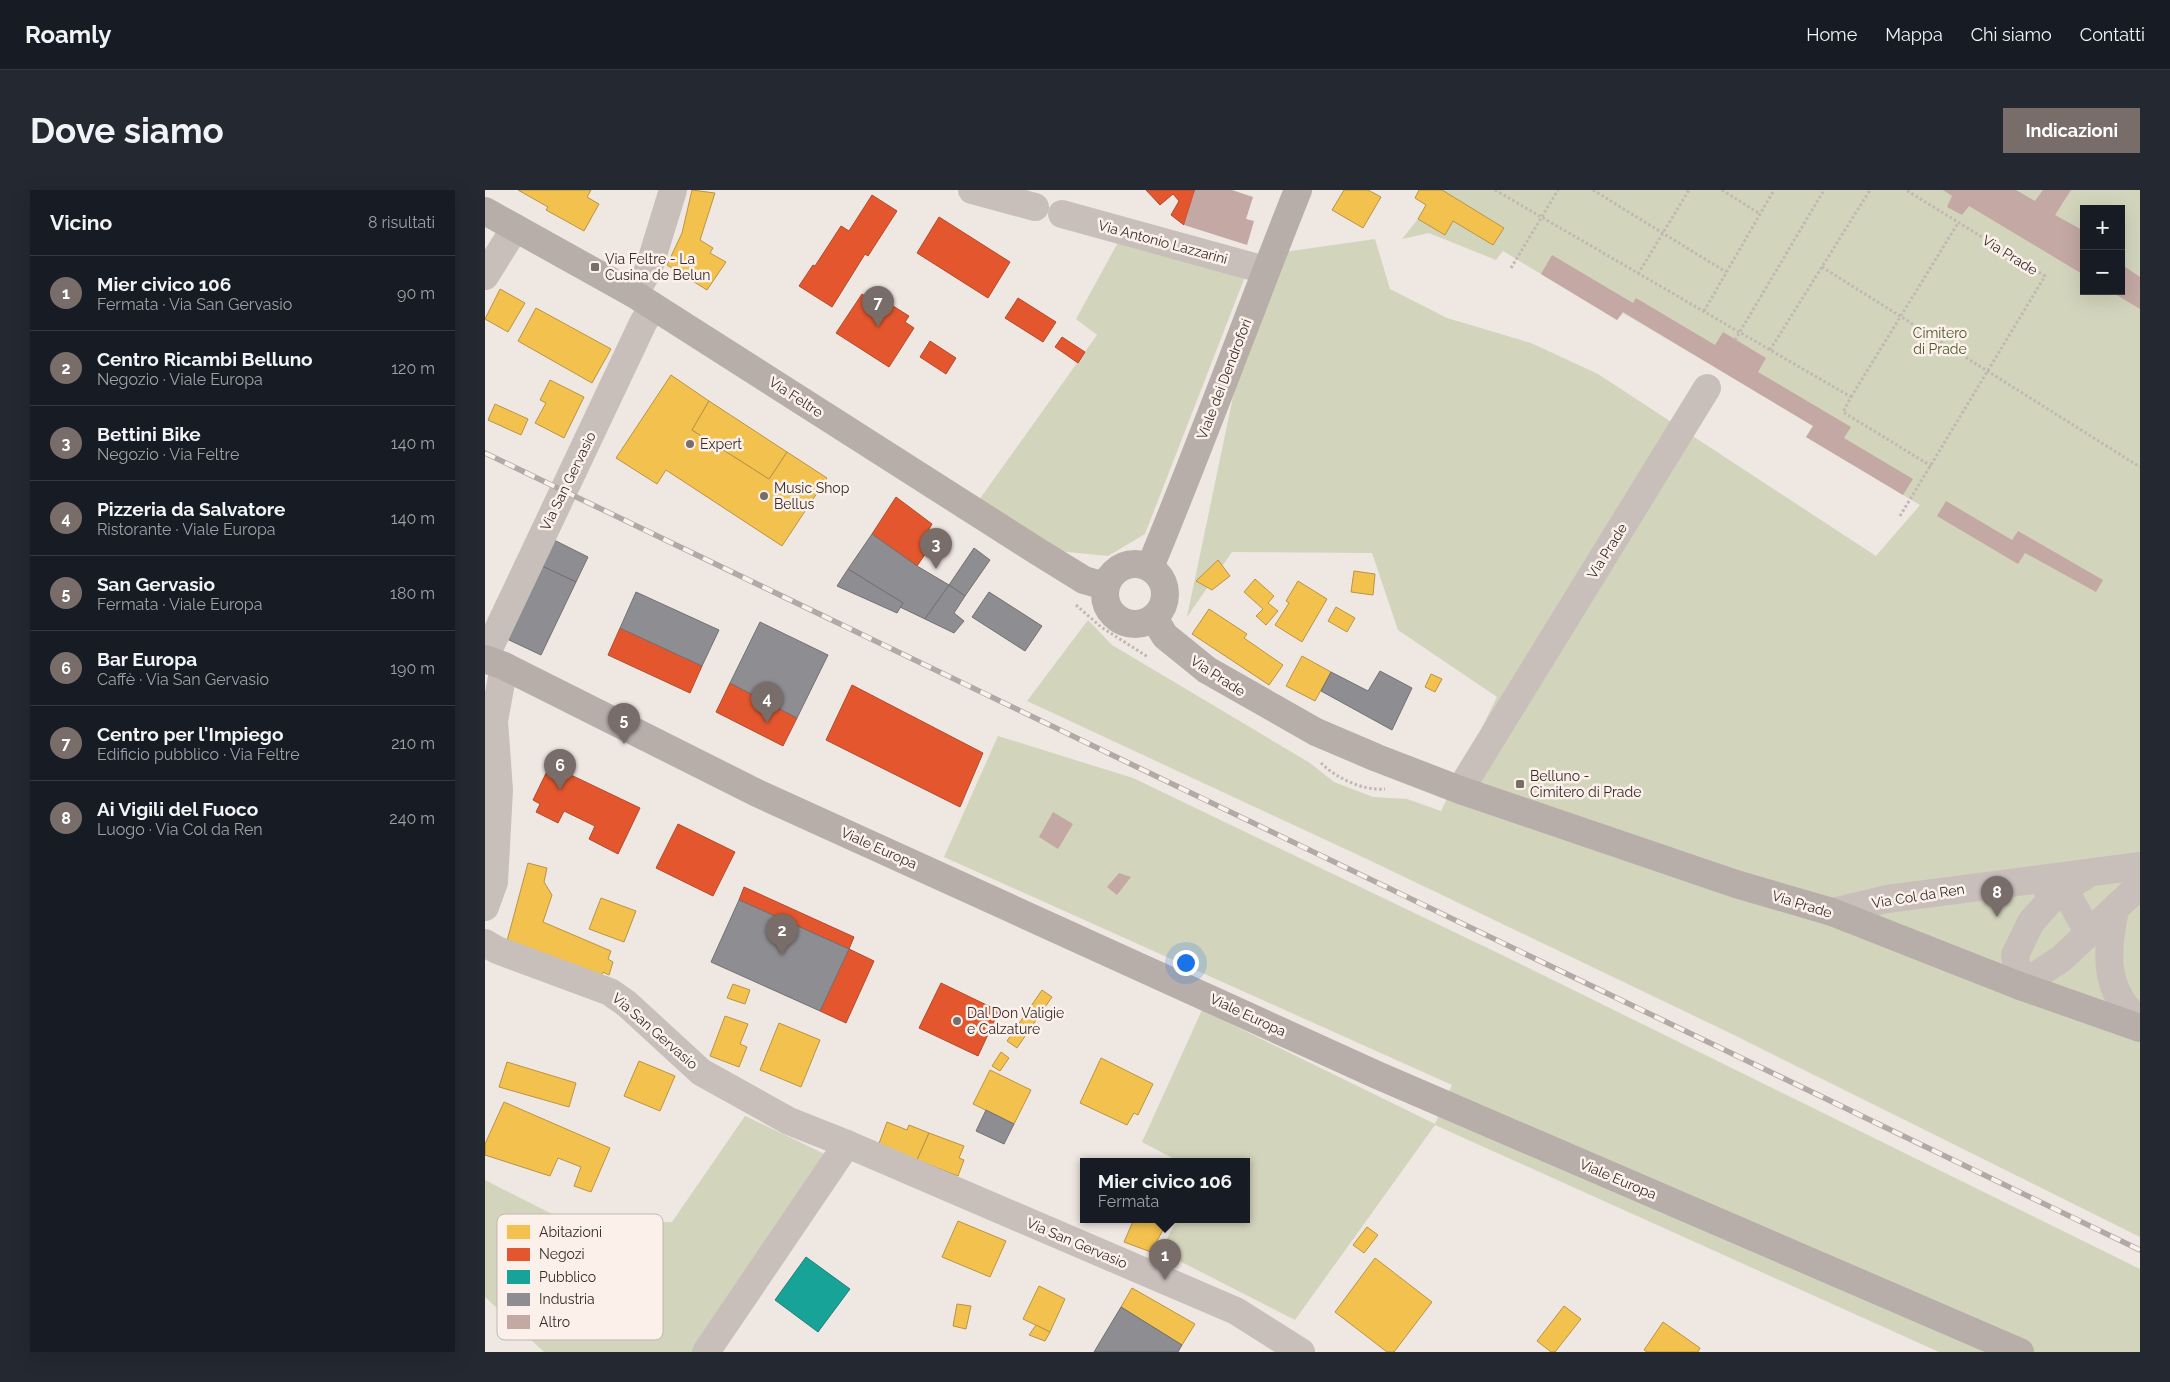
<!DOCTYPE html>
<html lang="it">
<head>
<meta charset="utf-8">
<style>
	body { margin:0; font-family:Raleway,sans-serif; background:#242831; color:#f1f3f6 }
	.controls { position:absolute; right:15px; top:15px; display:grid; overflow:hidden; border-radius:0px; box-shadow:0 5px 20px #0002 }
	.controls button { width:45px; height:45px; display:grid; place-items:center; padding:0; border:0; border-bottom:1px solid #363941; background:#171b24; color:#f1f3f6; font:25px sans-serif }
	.you { position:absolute; left:700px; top:772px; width:18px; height:18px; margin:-12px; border:4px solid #fff; border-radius:50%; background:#1a73e8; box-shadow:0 0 0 8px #1a73e833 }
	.badge { display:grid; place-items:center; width:32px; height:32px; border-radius:50%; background:#796d6a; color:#fff; font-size:16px; font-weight:700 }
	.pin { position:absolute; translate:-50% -41px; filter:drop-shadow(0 1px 2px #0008) }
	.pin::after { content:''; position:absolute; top:26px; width:18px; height:15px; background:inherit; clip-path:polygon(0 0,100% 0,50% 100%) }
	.popup { position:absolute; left:595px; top:968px; width:170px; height:65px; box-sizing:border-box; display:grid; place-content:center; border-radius:0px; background:#171b24; filter:drop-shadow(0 1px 4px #0005); font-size:16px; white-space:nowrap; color:#9ea1a6 }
	.popup b { font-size:19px; color:#f1f3f6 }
	.popup::after { content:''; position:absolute; left:50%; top:100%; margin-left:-10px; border:10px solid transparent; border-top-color:#171b24 }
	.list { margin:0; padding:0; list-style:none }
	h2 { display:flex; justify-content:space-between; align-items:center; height:65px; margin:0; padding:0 20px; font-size:21px }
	h2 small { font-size:16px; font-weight:400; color:#9ea1a6 }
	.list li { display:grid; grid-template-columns:32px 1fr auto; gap:15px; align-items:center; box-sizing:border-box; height:75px; padding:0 20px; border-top:1px solid #363941 }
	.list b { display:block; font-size:19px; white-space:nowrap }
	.list p { margin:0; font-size:16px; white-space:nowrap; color:#9ea1a6 }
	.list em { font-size:16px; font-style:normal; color:#9ea1a6 }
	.map { position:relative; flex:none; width:1655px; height:1162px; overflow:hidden; border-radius:0px }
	header { display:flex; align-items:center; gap:30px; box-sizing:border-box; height:70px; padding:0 25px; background:#171b24; border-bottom:1px solid #363941 }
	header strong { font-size:24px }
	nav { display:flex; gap:28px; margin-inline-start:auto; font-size:18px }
	.intro { display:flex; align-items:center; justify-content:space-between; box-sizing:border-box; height:120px; padding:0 30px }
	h1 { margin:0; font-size:35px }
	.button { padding:12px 22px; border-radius:0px; background:#796d6a; color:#fff; font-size:18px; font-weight:700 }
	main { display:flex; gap:30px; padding:0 30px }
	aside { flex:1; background:#171b24; border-radius:0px; box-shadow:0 5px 20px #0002 }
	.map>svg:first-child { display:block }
	.green { fill:#d3d4bc; fill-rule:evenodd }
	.homes { fill:#f2c14e; stroke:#ba9443 }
	.shops { fill:#e4572e; stroke:#b14a2c }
	.public { fill:#17a398; stroke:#217f77 }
	.industry { fill:#8d8d92; stroke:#747072 }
	.building { fill:#c3a8a3 }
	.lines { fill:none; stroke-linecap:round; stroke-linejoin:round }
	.path { stroke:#c1b8b3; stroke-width:3; stroke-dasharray:2.5 2.5; stroke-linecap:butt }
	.minor { stroke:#c8bfbb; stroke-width:28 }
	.major { stroke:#b7aeaa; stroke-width:28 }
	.rail-casing { stroke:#b0a9a5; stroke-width:5.5 }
	.rail { stroke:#fbf1ea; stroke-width:4; stroke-dasharray:11; stroke-linecap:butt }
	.poi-dot { fill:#796d6a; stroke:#fbf1ea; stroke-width:2 }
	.labels { text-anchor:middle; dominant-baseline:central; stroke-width:5; stroke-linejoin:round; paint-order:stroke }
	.street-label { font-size:14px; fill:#392c29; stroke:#fbf1ea }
	.poi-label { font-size:14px; fill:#392c29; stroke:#fbf1ea; text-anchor:start }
	.park-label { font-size:14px; fill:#4f592b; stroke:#fbf1ea }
	.key { fill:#fbf1ea; stroke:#c1b6b0; stroke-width:1 }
	.key-label { font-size:14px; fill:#392c29 }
</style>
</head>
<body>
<header>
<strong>Roamly</strong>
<nav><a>Home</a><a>Mappa</a><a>Chi siamo</a><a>Contatti</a></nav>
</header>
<div class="intro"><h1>Dove siamo</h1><a class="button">Indicazioni</a></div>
<main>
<aside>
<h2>Vicino<small>8 risultati</small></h2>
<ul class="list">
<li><span class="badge">1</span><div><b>Mier civico 106</b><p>Fermata · Via San Gervasio</p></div><em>90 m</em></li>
<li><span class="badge">2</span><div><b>Centro Ricambi Belluno</b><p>Negozio · Viale Europa</p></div><em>120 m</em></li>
<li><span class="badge">3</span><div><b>Bettini Bike</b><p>Negozio · Via Feltre</p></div><em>140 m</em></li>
<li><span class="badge">4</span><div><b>Pizzeria da Salvatore</b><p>Ristorante · Viale Europa</p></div><em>140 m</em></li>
<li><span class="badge">5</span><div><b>San Gervasio</b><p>Fermata · Viale Europa</p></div><em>180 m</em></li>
<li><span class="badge">6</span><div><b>Bar Europa</b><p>Caffè · Via San Gervasio</p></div><em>190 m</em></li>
<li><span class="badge">7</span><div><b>Centro per l'Impiego</b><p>Edificio pubblico · Via Feltre</p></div><em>210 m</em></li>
<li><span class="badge">8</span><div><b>Ai Vigili del Fuoco</b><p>Luogo · Via Col da Ren</p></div><em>240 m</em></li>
</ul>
</aside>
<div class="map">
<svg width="1655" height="1162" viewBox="0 0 1655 1162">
	<rect width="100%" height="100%" fill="#efe7e2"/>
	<g class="green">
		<path d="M934,0H1655V1047L1247,844L886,671L542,511L603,430L627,455L825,573L849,592L888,607L922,609L956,621L1012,507L913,440L887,363L747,362L702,427L773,87L785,64L890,49L905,99L962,128L1046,153L1113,184L1391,366L1435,315L1321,247L1328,236L1138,123L1132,130L1018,61L1011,70L944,43L917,49L933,29L941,15L930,8ZM1599,19H1636V101H1599Z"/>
		<polygon points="636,47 763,79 660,344 623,366 563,360 494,310 612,145 591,129"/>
		<polygon points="513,546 648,588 1015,764 1655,1079 1655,1162 1454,1162 950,935 810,1130 675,1061 693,1029 761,1029 761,971 693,971 657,952 717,820 950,934 967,895 459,667"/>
		<polygon points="260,926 346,967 215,1162 59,1162 0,1107 0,990 81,1031 187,1032"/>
	</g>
	<g class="homes">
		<polygon points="33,0 106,0 102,7 114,14 99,41 61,20 63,17"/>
		<polygon points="207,0 230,3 215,50 228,58 225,63 241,72 222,100 182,75 197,43"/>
		<polygon points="859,0 883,0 896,7 878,38 847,20"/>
		<polygon points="934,0 957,0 1019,38 1008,55 968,31 960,45 933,29 941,15 930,8"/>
		<polygon points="15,99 40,113 23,142 0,129"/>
		<polygon points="51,118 126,159 107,193 33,151"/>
		<polygon points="186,185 224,211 207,240 284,289 302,262 342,288 297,356 181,280 172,294 131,268"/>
		<polygon points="65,190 99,207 79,248 50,233 61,213 55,210"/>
		<polygon points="224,211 302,262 284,289 207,240"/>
		<polygon points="10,214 43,229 36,245 3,230"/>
		<polygon points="733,370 745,386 727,400 711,391"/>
		<polygon points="869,381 890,384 888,405 866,402"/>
		<polygon points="770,389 789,406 783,413 793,421 781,435 771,426 778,419 759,402"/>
		<polygon points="813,391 842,409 817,452 790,435 804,413 801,411"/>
		<polygon points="851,417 870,428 862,442 843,431"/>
		<polygon points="724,419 762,444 759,448 798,475 784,495 707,444"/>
		<polygon points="817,466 846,482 830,511 801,496"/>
		<polygon points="946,484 957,489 950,502 940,497"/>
		<polygon points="43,673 62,678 59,692 67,705 58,732 126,761 123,769 128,772 124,785 118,782 114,790 22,751"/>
		<polygon points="116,708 151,721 139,752 104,739"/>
		<polygon points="248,794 265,800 260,814 242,808"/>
		<polygon points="557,800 567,807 532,858 522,851"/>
		<polygon points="240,826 263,834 255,854 262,857 254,877 225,866"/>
		<polygon points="294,833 335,850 316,897 275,880"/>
		<polygon points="516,862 524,868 515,881 507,876"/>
		<polygon points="616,868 668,894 653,925 649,923 642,935 595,913"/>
		<polygon points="154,871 190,886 175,921 139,906"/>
		<polygon points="22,872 91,893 84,917 14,897"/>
		<polygon points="505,880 546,900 529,934 488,914"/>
		<polygon points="19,912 125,958 106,1002 89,996 96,977 73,968 65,986 0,965 0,954"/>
		<polygon points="402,932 422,940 424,935 444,943 432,970 393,956"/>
		<polygon points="444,943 479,956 474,968 479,970 473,986 432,970"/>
		<polygon points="649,1029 684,1029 666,1062 639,1052"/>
		<polygon points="473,1031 521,1051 505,1087 457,1067"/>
		<polygon points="882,1037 893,1045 879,1063 868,1055"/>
		<polygon points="890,1068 947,1112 909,1162 902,1162 850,1122"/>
		<polygon points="554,1096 580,1109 565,1142 538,1129"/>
		<polygon points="647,1098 710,1134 697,1155 636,1117"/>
		<polygon points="472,1114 486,1116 481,1139 468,1136"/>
		<polygon points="1079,1116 1096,1129 1070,1162 1066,1162 1052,1151"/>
		<polygon points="1178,1132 1215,1158 1213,1162 1162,1162 1159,1160"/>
		<polygon points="551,1135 565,1142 560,1151 544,1145"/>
	</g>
	<g class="shops">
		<polygon points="661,0 710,0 699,35 686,25 694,11 688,4 675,15"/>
		<polygon points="387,5 412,21 383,66 380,64 347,117 314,96 328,75 330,76 356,36 364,41"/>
		<polygon points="454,27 525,72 503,108 432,63"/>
		<polygon points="377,104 386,110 389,104 424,126 420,132 429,138 404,177 351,143"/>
		<polygon points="533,108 571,132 558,152 520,128"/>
		<polygon points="577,147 600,162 593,173 570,157"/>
		<polygon points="445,151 471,168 461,184 435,167"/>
		<polygon points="411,307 447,334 436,353 443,360 432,376 387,344"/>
		<polygon points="135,438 217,476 205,503 123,465"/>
		<polygon points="245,493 312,528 298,556 231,522"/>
		<polygon points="367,495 498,563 475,617 341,550"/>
		<polygon points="65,575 155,618 133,664 104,649 110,636 79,621 73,633 51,622 55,614 48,610"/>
		<polygon points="193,634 250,662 228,706 171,678"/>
		<polygon points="259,697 369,747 364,759 254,710"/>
		<polygon points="364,759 389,771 361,833 335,821"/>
		<polygon points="456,793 514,821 493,866 434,838"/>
	</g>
	<polygon class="public" points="321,1067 365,1099 333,1142 290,1110"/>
	<g class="industry">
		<polygon points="387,344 432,376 464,395 440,429 415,417 418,413 363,379"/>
		<polygon points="69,350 103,367 91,392 57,376"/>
		<polygon points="489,358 505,370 480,406 464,395"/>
		<polygon points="57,376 91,392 56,465 22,449"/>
		<polygon points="363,379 418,413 412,423 352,396"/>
		<polygon points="464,395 480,406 469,423 479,431 469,443 440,429"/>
		<polygon points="151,402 234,440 217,476 135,438"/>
		<polygon points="504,402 557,436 540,461 487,427"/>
		<polygon points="275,432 343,465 312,528 245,493"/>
		<polygon points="895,481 927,498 907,540 836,501 846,482 883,501"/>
		<polygon points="254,710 364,759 335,821 226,772"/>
		<polygon points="501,920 529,934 519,954 491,941"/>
		<polygon points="636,1117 697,1155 693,1162 609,1162"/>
	</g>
	<g class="building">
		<polygon points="710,0 747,0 768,7 761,29 769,31 762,55 699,35"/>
		<polygon points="1458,0 1531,0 1550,11 1558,0 1586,0 1570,25 1599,41 1599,85 1484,16 1477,25 1462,17 1467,6"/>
		<polygon points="1067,65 1148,113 1151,108 1230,155 1238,142 1281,168 1273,182 1366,237 1359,248 1428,289 1418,305 1321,247 1328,236 1138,122 1132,130 1056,84"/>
		<polygon points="1636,74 1655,87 1655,119 1625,101 1636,101"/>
		<polygon points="1461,311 1527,350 1533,341 1618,390 1611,402 1540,363 1533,374 1452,326"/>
		<polygon points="568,622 588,634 573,659 554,647"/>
		<polygon points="634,683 646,687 632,705 622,697"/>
	</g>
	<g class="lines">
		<g class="path">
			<polyline points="1010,0 1366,207 1358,222 1446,276"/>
			<polyline points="1108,0 1241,82"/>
			<polyline points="1237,0 1275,24"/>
			<polyline points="1337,77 1655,277"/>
			<polyline points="1026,78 1073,0"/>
			<polyline points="1153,84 1204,0"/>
			<polyline points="1219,121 1289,0"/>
			<polyline points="1250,150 1339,0"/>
			<polyline points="1285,160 1385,0"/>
			<polyline points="1366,207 1473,33"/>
			<polyline points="1415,326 1560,86 1421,0"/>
			<polyline points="591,415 616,437 663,467"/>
			<path d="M836,573C851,588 878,601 900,599"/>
		</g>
		<g class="minor">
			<polyline points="487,0 550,17"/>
			<polyline points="577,24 780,80"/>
			<polyline points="0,86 30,38"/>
			<polyline points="149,104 163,81 188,0"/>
			<polyline points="0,467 158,133 168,116"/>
			<polyline points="975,600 1222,198"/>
			<polyline points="1600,686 1573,702 1546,732 1530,765 1535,796 1576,769 1655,695"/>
			<polyline points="1559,695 1585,710 1604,743"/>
			<polyline points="0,717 9,692 14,600 9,531 19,476"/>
			<path d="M1630,720C1621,762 1618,802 1655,831"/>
			<polyline points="1347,722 1402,709 1655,676"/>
			<polyline points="0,753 12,760 125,802 142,814 216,882 304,931 362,954 751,1121 816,1162"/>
			<polyline points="221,1162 362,954"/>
		</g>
		<g class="major">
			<polyline points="0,21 149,104 552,361 599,390 620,396"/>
			<circle cx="650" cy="404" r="30"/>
			<path d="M665,377C717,253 763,125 813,0"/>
			<polyline points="669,428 680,446 722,480 831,542 892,568 975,600 1251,694 1347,722 1535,796 1655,838"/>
			<polyline points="0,469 19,476 272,603 892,885 1535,1162"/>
		</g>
		<g class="rail-casing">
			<polyline id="rail" points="0,263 1655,1060"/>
		</g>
		<use href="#rail" class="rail"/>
	</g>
	<g class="poi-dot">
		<rect x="105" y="72" width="10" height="10" rx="2.5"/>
		<circle cx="205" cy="254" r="5"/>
		<circle cx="279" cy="306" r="5"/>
		<rect x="1030" y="589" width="10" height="10" rx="2.5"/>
		<circle cx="472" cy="831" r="5"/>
	</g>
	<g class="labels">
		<g class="street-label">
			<text transform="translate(678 52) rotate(15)">Via Antonio Lazzarini</text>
			<text transform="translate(1525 65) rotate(32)">Via Prade</text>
			<text transform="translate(739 189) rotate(-69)">Viale dei Dendrofori</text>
			<text transform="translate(311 207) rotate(33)">Via Feltre</text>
			<text transform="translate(83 291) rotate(-64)">Via San Gervasio</text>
			<text transform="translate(1122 361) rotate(-58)">Via Prade</text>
			<text transform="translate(733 486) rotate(33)">Via Prade</text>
			<text transform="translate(394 658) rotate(24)">Viale Europa</text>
			<text transform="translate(1433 706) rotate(-9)">Via Col da Ren</text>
			<text transform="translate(1317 714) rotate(17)">Via Prade</text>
			<text transform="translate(763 825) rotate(25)">Viale Europa</text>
			<text transform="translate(170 841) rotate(41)">Via San Gervasio</text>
			<text transform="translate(1133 989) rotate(23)">Viale Europa</text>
			<text transform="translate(592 1053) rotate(23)">Via San Gervasio</text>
		</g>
		<g class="poi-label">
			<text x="120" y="69">Via Feltre - La<tspan x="120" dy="16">Cusina de Belun</tspan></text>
			<text x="215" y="254">Expert</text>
			<text x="289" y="298">Music Shop<tspan x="289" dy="16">Bellus</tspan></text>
			<text x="1045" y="586">Belluno -<tspan x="1045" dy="16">Cimitero di Prade</tspan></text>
			<text x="482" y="823">Dal Don Valigie<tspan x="482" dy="16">e Calzature</tspan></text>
		</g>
		<g class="park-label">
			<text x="1455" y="143">Cimitero<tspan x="1455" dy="16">di Prade</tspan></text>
		</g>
	</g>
	<rect x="12" y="1024" width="166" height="126" rx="8" class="key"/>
	<rect x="22" y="1035" width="23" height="14" fill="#f2c14e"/>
	<rect x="22" y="1058" width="23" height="13" fill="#e4572e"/>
	<rect x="22" y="1080" width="23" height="14" fill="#17a398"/>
	<rect x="22" y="1103" width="23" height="13" fill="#8d8d92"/>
	<rect x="22" y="1125" width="23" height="14" fill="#c3a8a3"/>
	<g class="key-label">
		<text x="54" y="1047">Abitazioni</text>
		<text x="54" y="1069">Negozi</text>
		<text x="54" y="1092">Pubblico</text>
		<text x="54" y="1114">Industria</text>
		<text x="54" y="1137">Altro</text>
	</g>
</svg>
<div class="controls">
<button>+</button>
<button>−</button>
</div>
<div class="you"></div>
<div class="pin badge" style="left:680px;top:1090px">1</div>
<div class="popup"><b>Mier civico 106</b>Fermata</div>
<div class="pin badge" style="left:297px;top:765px">2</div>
<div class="pin badge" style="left:451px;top:379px">3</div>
<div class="pin badge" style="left:282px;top:533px">4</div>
<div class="pin badge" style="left:139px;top:554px">5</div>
<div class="pin badge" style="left:75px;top:600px">6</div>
<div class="pin badge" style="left:393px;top:137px">7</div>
<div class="pin badge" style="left:1512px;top:727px">8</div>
</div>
</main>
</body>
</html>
